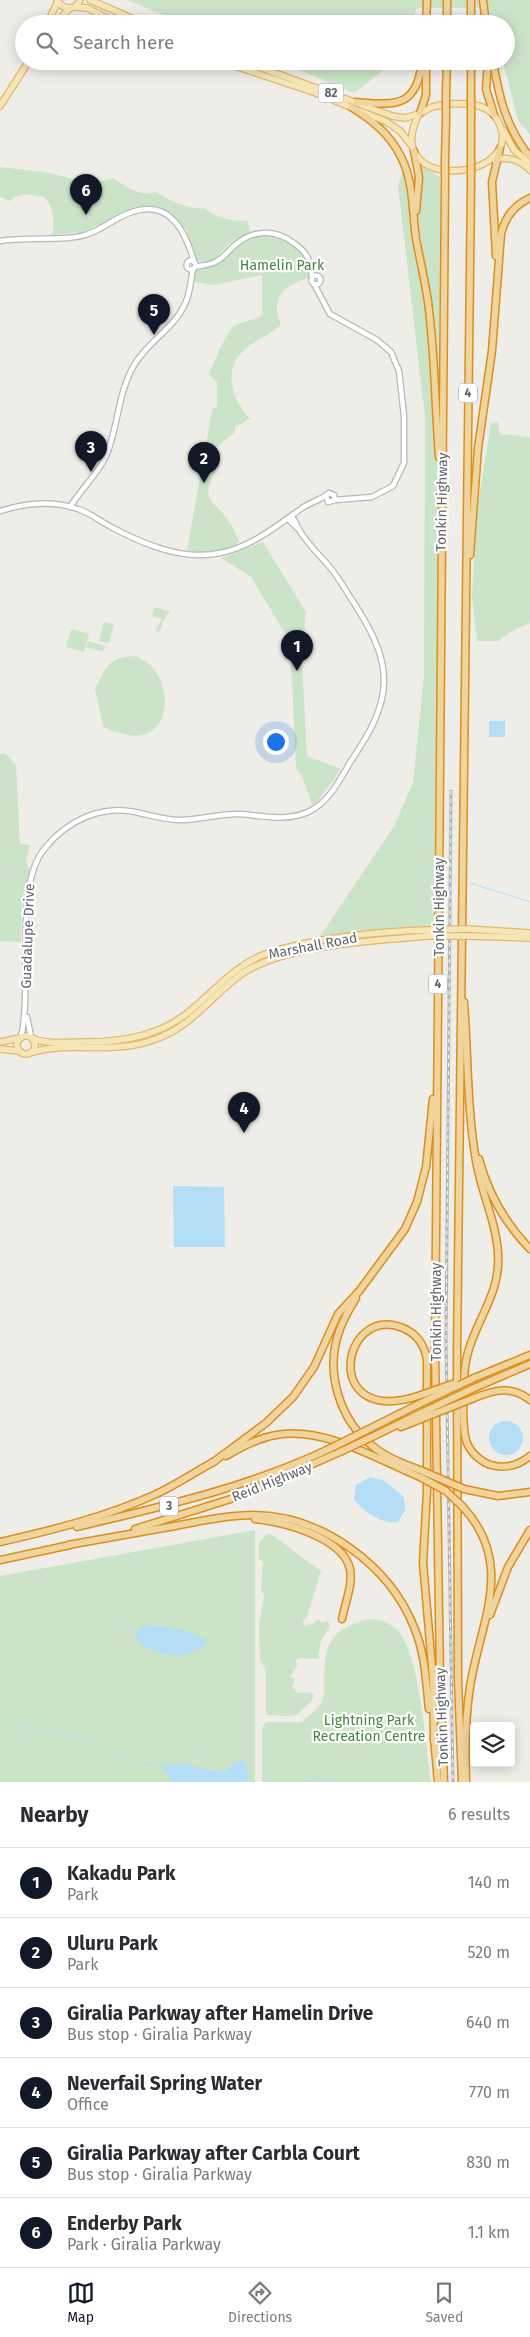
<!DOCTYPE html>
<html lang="en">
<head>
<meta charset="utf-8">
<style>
	body { margin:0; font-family:"Fira Sans",sans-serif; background:#f2f2f3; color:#2b2b33 }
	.controls { position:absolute; right:15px; bottom:15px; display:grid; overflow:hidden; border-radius:5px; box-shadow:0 2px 12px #0003 }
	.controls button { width:45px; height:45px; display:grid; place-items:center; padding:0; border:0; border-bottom:1px solid #e1e1e2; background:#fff; color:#2b2b33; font:25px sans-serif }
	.you { position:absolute; left:275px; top:741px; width:18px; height:18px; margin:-12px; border:4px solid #fff; border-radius:50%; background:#1a73e8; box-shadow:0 0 0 8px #1a73e833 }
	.badge { display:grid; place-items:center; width:32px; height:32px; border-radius:50%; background:#111827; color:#fff; font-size:16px; font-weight:700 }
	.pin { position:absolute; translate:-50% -41px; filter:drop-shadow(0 1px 2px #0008) }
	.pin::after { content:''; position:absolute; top:26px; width:18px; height:15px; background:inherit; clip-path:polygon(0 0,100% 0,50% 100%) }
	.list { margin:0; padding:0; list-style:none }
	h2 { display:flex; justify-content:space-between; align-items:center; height:65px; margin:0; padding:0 20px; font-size:21px }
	h2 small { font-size:16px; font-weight:400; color:#7c7c81 }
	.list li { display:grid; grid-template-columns:32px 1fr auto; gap:15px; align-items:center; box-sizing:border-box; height:70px; padding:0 20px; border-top:1px solid #e1e1e2 }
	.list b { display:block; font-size:19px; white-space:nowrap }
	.list p { margin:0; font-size:16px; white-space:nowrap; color:#7c7c81 }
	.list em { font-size:16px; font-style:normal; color:#7c7c81 }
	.icon { flex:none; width:28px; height:28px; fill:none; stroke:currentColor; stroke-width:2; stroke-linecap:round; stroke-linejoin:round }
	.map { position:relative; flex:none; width:530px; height:1782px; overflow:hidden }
	.search { position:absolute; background:#fff; box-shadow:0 2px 12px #0003; left:15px; right:15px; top:15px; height:55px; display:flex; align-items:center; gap:12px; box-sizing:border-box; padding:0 18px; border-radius:28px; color:#7c7c81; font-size:19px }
	.sheet { height:485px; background:#fff }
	nav { display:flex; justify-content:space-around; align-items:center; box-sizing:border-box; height:70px; border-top:1px solid #e1e1e2; background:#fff; font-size:14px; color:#7c7c81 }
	nav a { display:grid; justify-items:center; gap:2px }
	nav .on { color:#111827 }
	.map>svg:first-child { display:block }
	.green { fill:#cbe4c8 }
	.water { fill:#b3def5 }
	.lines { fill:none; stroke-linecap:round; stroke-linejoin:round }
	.stream { stroke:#b3def5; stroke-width:1 }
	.minor-casing { stroke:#b5b8bb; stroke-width:7 }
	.major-casing { stroke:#e1b770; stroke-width:8 }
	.highway-casing { stroke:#db8e1d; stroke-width:9 }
	.minor { stroke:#fff; stroke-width:4.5 }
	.major { stroke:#f5e6b7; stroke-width:5.5 }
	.highway { stroke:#f0d49e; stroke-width:6 }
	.rail-casing { stroke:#b3b4b4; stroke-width:3 }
	.rail { stroke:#fff; stroke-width:1; stroke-dasharray:4; stroke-linecap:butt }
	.major-bridge-casing { stroke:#e1b770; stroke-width:8; stroke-linecap:butt }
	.highway-bridge-casing { stroke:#db8e1d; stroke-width:9; stroke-linecap:butt }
	.major-bridge { stroke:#f5e6b7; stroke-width:5.5 }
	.highway-bridge { stroke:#f0d49e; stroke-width:6 }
	.labels { text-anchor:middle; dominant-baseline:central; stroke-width:4.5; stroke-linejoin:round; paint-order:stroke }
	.shield { fill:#fff; stroke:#909294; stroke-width:1 }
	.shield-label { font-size:12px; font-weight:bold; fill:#606366 }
	.park-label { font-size:14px; fill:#458342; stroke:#fff }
	.street-label { font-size:14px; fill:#606366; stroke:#fff }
</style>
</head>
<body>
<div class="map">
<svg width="530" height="1782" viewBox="0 0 530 1782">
	<rect width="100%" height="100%" fill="#efede8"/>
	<g class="green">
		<polygon points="127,0 530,0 530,134 518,121 503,61 506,61 506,24 493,24 489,8 417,8 410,24 185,24"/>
		<polygon points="278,61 395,61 354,93"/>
		<polygon points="405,165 414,222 418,167 422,166 440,177 438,930 316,942 394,826 413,783 424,675 425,418 398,185"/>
		<path d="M0,167C14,169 29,170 44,172C74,177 81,188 113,178C127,187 139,197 156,192C168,200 189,210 204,208C217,218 231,221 248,221L250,231C246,236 239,237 233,241C218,251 217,266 195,260L187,230L170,214L160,210L135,208L83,232L52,235C55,222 54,207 44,197C31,195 20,191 10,201L0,197Z"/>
		<path d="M261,234C289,236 299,247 311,271L308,278C294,283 278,289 277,307C276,314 281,319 280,326C269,335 254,341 244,350C222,371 232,399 250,419L235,427V432L209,453L216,472C197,500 217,502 230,523C234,528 236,535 239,541L237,545C221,551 205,554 187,550L212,410L217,406V382L209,374L221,346L233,326L259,317L262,314V275L214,285L195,282L194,272L197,268L214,265L237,245L248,238Z"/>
		<polygon points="498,422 500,434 530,437 530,623 512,631 498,641 477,641 472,597 477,510 491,423"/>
		<path d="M263,542L306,612C302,630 308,648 302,664L307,756L341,769L317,802L312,805L302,776L296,768L292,680L286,635L251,577L221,558Z"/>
		<polygon points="154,607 171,612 166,616 159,632 155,631 162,619 152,616"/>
		<polygon points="104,622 114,624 109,643 99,641"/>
		<polygon points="71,629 89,634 84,652 66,647"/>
		<polygon points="88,641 105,646 103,652 86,647"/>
		<path d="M136,656C140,659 145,661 149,664C176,689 169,746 124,734C116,732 110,731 103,726L95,689C107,666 108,657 136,656Z"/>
		<polygon points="5,753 16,765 20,844 30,845 26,861 30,871 22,897 21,942 0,941 0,754"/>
		<polygon points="255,1530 255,1782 0,1782 0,1576"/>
		<path d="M269,1533C287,1545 303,1559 321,1571L307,1617L303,1620L304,1626L314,1623L318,1619L322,1623L328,1621L330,1626L321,1641L318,1659L299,1658L296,1660L297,1666L290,1677L295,1679L292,1686L297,1693L311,1692L314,1696L311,1702C305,1706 304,1709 299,1713C291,1719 276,1714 266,1715V1671L260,1659L259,1623L264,1596L261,1589L263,1562L259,1559C259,1543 256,1543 269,1533Z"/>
		<path d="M368,1619C381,1619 390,1622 399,1632C420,1658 426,1746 431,1782H262V1727L266,1722H302C308,1716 320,1708 323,1699C325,1692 324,1683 324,1676C325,1641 333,1629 368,1619Z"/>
	</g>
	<g class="water">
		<rect x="489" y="721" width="16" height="16"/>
		<polygon points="173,1186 224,1187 225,1247 174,1247"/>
		<circle cx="506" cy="1438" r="17"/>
		<path d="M370,1477L383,1480L404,1497L405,1510L398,1522C382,1525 363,1511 354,1499L356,1485Z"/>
		<path d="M146,1625C166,1626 188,1630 206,1640L207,1643L205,1646C199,1648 193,1652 187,1654C171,1659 148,1652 137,1640C134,1632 139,1628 146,1625Z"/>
		<path d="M242,1760C249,1766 248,1772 248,1780L246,1782H173L162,1766C182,1759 203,1771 224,1772L234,1763Z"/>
	</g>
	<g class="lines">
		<g class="stream">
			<polyline points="426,869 435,871"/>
			<polyline points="470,883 530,902"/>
			<polyline points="0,1712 15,1722 83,1741 119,1758 132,1762 162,1766"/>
			<polyline points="303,1782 319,1778 327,1782"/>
		</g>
		<g class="minor-casing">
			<g id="minor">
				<path d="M0,241C26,236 67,242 88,234C103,229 116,217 132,212C170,199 186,232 194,262"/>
				<circle cx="191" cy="265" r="4.5"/>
				<path d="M195,267C202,265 211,265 217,261C224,257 229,250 235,245C254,229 276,229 295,244C308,253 311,262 312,277"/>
				<circle cx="316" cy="280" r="4.5"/>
				<polyline points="314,284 330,314 377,340 391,352 399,371 404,416 404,463 393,486 372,497 335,500"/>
				<path d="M70,507C81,489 99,473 107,454C118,426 118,394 133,367C146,343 173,329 184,306C191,293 190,282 193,269"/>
				<path d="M0,511C25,503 53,500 78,509C90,513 100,521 111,527C143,544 183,561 220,553C251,547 277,526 302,508C311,502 321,500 329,493L334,495L335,500L328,502L326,496"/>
				<polyline points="288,519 298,529"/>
				<polyline points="27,1017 31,1037"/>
				<path d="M21,1037C33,986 13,885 45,848C67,821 100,805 135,812C150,815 164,820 180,820C201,820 220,813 241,814C264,816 288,822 310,811C330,801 340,779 351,761C364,741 377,722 382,698C390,663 372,631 354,603C345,590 338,576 328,565C320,556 311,547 304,537C299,531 296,523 292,516"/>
			</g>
		</g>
		<g class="major-casing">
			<g id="major">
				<path d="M57,0L61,5C68,10 76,9 80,0"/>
				<polyline points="90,0 145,24"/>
				<polyline points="75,7 87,8 119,24"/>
				<polyline points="47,24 58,1"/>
				<polyline points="55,24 70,8"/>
				<polyline points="220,61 316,93 387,122 400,131 412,146"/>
				<polyline points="243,61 392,116 405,118 419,114"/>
				<path d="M446,104C465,103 488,102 498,121C530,182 377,195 419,114L432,107Z"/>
				<polyline points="0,106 29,61"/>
				<polyline points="504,131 514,150 530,163"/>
				<path d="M495,160C509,155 520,161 530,170"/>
				<polyline points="468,929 530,933"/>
				<polyline points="468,936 530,938"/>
				<circle cx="26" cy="1045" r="9"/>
				<path d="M32,1038C47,1045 69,1042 85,1042C127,1042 165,1035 197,1005C219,986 236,966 263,955C303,939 383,931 428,930"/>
				<polyline points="0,1042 20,1038"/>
				<polyline points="0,1049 19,1051"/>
				<path d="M33,1052C71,1041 112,1055 153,1040C194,1026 210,996 243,973C285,945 377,940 428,936"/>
			</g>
		</g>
		<g class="highway-casing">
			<g id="highway">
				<polyline points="483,0 486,24"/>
				<polyline points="426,24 427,0"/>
				<polyline points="447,24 447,0"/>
				<polyline points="471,24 471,0"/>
				<polyline points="488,61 486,89 494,115"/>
				<path d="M493,61C499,97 506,128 530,157"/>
				<polyline points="446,92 447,61"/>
				<polyline points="471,96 471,61"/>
				<path d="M356,102C394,105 417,109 422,61"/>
				<path d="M351,107C372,120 390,134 401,157C414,182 412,211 416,239C420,260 425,281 428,302C435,354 435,406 439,457"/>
				<polyline points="420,113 426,95 426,61"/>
				<polyline points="414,151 419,177 416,211"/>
				<polyline points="445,159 446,119"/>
				<polyline points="471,160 471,119"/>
				<polyline points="496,256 492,182 500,148"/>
				<path d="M470,555L478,448L492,351L501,234C505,217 514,205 530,198"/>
				<path d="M464,1002C468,1055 467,1109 476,1161C481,1192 496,1221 498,1253C501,1294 476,1319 467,1356C463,1372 461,1428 467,1443C471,1453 481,1462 491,1465C505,1469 519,1465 530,1456"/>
				<path d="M479,1159C488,1193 506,1224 530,1249"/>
				<path d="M356,1298C350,1308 344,1318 340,1329C324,1371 339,1421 375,1448C388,1458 404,1464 420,1470"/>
				<polyline points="474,1378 530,1355"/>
				<polyline points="474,1388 530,1364"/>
				<path d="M421,1395C320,1430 340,1303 403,1328C417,1334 425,1346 427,1360V1491L423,1563L433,1678L434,1740"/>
				<path d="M474,1398C494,1390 511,1385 530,1400"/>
				<polyline points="401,1427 421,1419"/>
				<polyline points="367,1430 421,1403"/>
				<polyline points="374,1436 421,1413"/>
				<path d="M226,1456C242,1447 258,1438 276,1435C323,1426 377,1459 420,1477"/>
				<polyline points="212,1463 266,1423 293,1397 314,1367 338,1314 360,1290 405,1229 417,1202 426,1167 433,1099"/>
				<polyline points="464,1489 498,1496 530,1492"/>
				<path d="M463,1507C516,1565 480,1622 470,1687C465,1718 465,1751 466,1782"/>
				<path d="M255,1519C283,1522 343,1537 350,1569C353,1585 345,1603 342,1619"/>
				<path d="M77,1527C164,1506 250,1487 331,1448"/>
				<polyline points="135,1529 237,1497 340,1452"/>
				<path d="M0,1542C53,1530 105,1517 154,1495C176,1485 195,1472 215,1461"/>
				<path d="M68,1545C101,1539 135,1533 169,1527C197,1522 226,1515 255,1515C322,1516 389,1565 414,1627C425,1653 426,1681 429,1709"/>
				<polyline points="0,1560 70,1545"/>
				<polyline points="490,1615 508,1567 530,1530"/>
				<polyline points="434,1738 438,1782"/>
				<polyline points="444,1782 440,1679 435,1352 445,185"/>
				<polyline points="462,1782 458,1680 457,1352 471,185"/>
			</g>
		</g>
		<use href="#minor" class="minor"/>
		<use href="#major" class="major"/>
		<use href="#highway" class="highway"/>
		<g class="rail-casing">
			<polyline id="rail" points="451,791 446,1340 453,1782"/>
		</g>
		<use href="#rail" class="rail"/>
		<g class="major-bridge-casing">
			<g id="major-bridge">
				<polyline points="428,930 468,929"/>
				<polyline points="428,936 468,936"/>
			</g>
		</g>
		<g class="highway-bridge-casing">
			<g id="highway-bridge">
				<polyline points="446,119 446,92"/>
				<polyline points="471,119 471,96"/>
				<polyline points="445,185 445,159"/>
				<polyline points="471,185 471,160"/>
				<polyline points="421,1395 455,1383"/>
				<polyline points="421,1403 474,1378"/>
				<polyline points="421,1413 474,1388"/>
				<polyline points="421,1419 474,1398"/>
				<polyline points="331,1448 367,1430"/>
				<polyline points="340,1452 374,1436"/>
				<polyline points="420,1470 464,1489"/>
				<polyline points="420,1477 446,1491 463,1507"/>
			</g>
		</g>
		<use href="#major-bridge" class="major-bridge"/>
		<use href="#highway-bridge" class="highway-bridge"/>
	</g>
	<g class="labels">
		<g class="shield">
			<rect x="318.5" y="83.5" width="25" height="19" rx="4"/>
			<rect x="459" y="383.5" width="18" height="19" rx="4"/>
			<rect x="429" y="974.5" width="18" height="19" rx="4"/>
			<rect x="160" y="1496.5" width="18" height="19" rx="4"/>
		</g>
		<g class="shield-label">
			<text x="331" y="93">82</text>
			<text x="468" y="393">4</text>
			<text x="438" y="984">4</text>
			<text x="169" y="1506">3</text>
		</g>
		<g class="park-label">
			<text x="282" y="265">Hamelin Park</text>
			<text x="369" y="1720">Lightning Park<tspan x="369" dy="16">Recreation Centre</tspan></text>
		</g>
		<g class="street-label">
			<text transform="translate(442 502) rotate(-89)">Tonkin Highway</text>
			<text transform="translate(439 907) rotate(-90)">Tonkin Highway</text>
			<text transform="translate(28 936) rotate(-88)">Guadalupe Drive</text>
			<text transform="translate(313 946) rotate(-11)">Marshall Road</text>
			<text transform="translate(436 1312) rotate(-90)">Tonkin Highway</text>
			<text transform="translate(272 1482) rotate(-22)">Reid Highway</text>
			<text transform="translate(442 1717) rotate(-92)">Tonkin Highway</text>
		</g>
	</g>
</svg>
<div class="controls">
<button><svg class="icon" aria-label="layers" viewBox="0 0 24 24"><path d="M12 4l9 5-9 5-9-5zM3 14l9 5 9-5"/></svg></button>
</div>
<div class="you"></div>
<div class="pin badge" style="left:297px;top:671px">1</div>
<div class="pin badge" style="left:204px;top:483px">2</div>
<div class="pin badge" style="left:91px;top:472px">3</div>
<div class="pin badge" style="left:244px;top:1133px">4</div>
<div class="pin badge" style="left:154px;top:335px">5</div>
<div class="pin badge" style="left:86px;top:215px">6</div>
<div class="search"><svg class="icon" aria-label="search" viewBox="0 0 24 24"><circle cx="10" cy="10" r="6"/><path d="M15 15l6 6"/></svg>Search here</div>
</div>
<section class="sheet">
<h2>Nearby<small>6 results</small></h2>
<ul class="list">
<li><span class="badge">1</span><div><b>Kakadu Park</b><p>Park</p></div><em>140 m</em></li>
<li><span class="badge">2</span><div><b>Uluru Park</b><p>Park</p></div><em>520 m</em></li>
<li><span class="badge">3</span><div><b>Giralia Parkway after Hamelin Drive</b><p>Bus stop · Giralia Parkway</p></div><em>640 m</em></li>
<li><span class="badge">4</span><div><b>Neverfail Spring Water</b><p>Office</p></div><em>770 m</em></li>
<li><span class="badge">5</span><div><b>Giralia Parkway after Carbla Court</b><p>Bus stop · Giralia Parkway</p></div><em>830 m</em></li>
<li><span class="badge">6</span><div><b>Enderby Park</b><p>Park · Giralia Parkway</p></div><em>1.1 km</em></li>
</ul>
</section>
<nav>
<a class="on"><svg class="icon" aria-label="map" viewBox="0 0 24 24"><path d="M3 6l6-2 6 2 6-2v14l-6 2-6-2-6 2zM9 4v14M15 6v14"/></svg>Map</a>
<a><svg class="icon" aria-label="directions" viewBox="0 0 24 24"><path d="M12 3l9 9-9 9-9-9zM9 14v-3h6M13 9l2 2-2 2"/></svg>Directions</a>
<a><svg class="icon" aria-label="saved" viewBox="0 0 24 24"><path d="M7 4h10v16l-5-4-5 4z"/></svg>Saved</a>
</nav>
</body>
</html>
